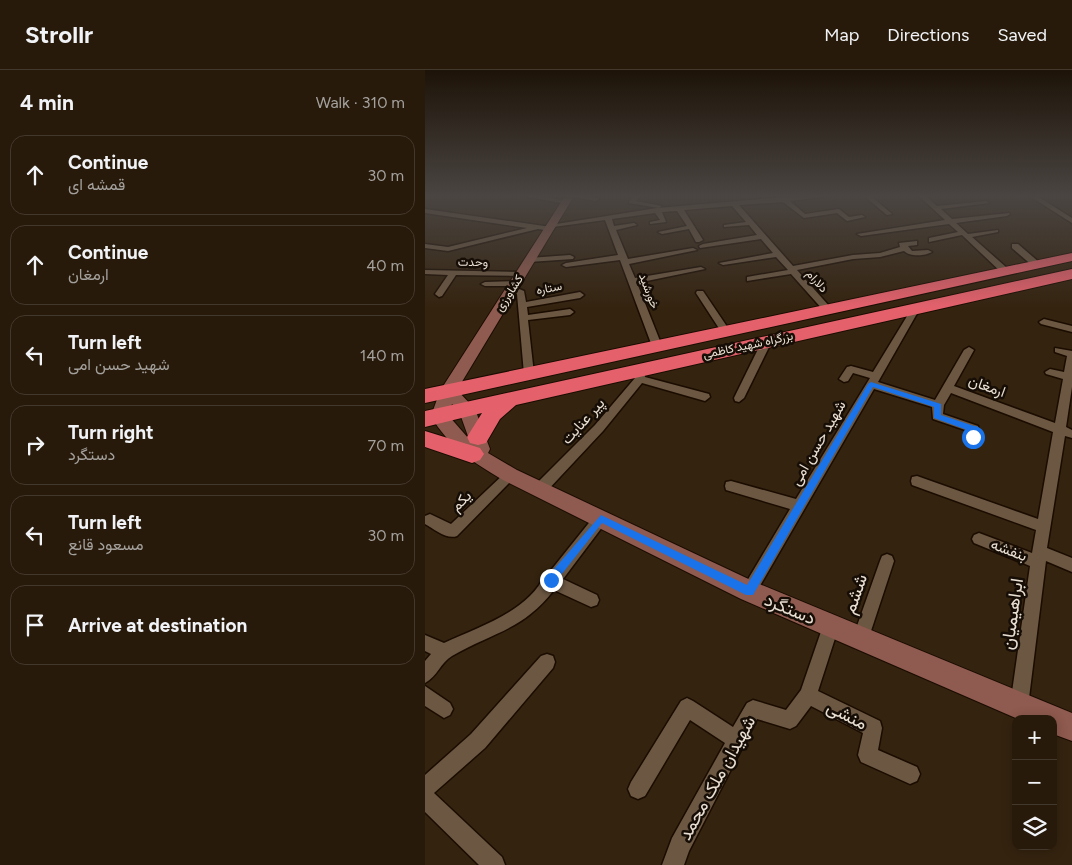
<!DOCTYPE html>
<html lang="en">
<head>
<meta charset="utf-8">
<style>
	body { margin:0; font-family:Figtree,Vazirmatn,sans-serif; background:#332719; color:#f1f3f6 }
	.controls { position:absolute; right:15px; bottom:15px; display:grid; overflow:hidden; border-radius:10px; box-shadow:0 2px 12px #0003 }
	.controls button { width:45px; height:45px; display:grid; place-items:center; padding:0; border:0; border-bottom:1px solid #43382c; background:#271a0b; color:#f1f3f6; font:25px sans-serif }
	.stop { position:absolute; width:15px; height:15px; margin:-11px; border:4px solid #1a73e8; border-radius:50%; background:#fff }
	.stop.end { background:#1a73e8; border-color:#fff; box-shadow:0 1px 5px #0008 }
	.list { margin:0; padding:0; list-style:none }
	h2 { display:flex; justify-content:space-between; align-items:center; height:65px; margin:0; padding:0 20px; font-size:21px }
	h2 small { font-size:16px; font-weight:400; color:#a4a19d }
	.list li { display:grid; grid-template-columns:32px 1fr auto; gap:15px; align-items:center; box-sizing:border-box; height:80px; margin:0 10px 10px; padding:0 10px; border:1px solid #43382c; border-radius:15px }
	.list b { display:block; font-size:19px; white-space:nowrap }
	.list p { margin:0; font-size:16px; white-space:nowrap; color:#a4a19d }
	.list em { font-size:16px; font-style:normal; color:#a4a19d }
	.icon { flex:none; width:28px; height:28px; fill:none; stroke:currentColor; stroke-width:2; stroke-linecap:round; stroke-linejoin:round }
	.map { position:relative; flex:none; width:647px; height:795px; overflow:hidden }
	header { display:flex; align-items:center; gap:30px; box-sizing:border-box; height:70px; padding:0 25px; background:#271a0b; border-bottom:1px solid #43382c }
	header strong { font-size:24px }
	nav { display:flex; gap:28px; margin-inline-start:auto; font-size:18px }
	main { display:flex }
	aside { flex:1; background:#271a0b }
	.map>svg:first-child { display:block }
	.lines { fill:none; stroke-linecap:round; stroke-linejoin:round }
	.street-casing { stroke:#1b0c00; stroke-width:3 }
	.secondary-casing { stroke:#1b0c00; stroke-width:2 }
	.highway-casing { stroke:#1b0c00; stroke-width:2 }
	.street { fill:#6b5742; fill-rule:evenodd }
	.secondary { fill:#8f5a4f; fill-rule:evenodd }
	.highway { fill:#e4616c; fill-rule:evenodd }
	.route { fill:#1a73e8 }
	.labels { text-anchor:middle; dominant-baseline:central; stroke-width:5; stroke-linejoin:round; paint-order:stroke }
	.far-street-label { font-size:12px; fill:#eadfd3; stroke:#160e06 }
	.street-label { font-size:15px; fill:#eadfd3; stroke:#160e06 }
	.near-street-label { font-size:18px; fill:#eadfd3; stroke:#160e06 }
</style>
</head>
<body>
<header>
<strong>Strollr</strong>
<nav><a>Map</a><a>Directions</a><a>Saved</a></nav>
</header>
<main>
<aside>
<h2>4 min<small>Walk · 310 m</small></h2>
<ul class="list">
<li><svg class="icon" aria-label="ahead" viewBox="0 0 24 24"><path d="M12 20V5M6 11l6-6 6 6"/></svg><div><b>Continue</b><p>قمشه ای</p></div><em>30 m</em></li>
<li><svg class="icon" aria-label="ahead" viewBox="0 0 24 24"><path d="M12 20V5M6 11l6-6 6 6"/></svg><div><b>Continue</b><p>ارمغان</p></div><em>40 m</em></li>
<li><svg class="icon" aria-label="left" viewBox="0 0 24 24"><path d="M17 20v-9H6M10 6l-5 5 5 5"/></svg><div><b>Turn left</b><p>شهید حسن امی</p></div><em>140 m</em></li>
<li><svg class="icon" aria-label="right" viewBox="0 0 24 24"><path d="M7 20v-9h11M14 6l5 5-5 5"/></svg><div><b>Turn right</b><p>دستگرد</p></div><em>70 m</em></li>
<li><svg class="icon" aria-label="left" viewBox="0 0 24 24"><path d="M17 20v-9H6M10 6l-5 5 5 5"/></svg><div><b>Turn left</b><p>مسعود قانع</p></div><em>30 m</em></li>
<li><svg class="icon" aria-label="arrive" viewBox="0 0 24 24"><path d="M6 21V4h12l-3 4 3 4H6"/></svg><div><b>Arrive at destination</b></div></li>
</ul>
</aside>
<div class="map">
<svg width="647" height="795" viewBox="0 0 647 795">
	<rect width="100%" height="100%" fill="#34230f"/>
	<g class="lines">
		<g class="street-casing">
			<g id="street">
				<polygon points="98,126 117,126 145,132 142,134"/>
				<polygon points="142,126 165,126 174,129 171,131"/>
				<polygon points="209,126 216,126 211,131 237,136 234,138 204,133 204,131"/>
				<path d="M404,126L365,131L380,144L414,139L424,147L437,145L440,147L422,151L412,143L379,148L358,132L314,135L368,196L428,185L455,183L475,177L474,173L492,171V175L483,176L487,181L503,180L507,182C500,186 485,187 479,181L455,187L428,189L372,200L405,237L406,239L402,242L399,241L366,204L322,211V207L363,200L351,187L298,195L294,193L348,183L336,169L275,178L274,176L278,174L332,165L324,155L299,157V155L321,152L307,136L259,140L278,170L274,172H271L264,159L237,164L233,162L262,156L252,141L237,142L241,152L225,154V152L235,150L230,143L187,149L189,156L209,153L212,155L191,160L203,189L268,178L272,180L204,194L210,208L276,197L280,199L212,213L237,276L232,279L227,276L195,190L141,197L137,195L141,193L193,185L180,150L128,157L125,155L232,138L359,127Z"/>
				<polygon points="439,126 446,126 467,144 462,145"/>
				<polygon points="494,126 501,126 512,136 561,131 564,133 516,139 527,149 584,143 585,144 582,146 531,153 543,164 573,160 573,162 547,167 582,198 582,202 576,202 537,165 504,172 504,168 533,162 524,154 436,166 432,164 520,150"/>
				<polygon points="612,126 647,148 647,153 606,127"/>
				<polygon points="0,139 126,157 129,159 126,161 113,159 23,181 0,178 0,174 23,177 102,158 0,143"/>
				<polygon points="587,174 593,174 615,193 615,197 609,197 587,178"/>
				<polygon points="145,185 149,187 148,189 104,192 100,190 104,188"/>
				<polygon points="0,200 96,202 100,204 96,206 31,205 17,226 14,227 10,224 23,205 0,204"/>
				<polygon points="94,211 94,215 87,216 99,221 101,232 155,222 159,225 155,228 102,237 103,245 145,239 149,242 145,245 103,250 109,304 104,307 99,304 92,224 83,218 87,216 60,216 56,214 60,212"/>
				<polygon points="272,221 278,221 305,261 303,263 297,263 271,223"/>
				<polygon points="487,238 494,240 453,312 510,330 539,280 544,277 549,280 529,316 630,353 638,309 621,304 620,302 625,299 639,302 642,286 630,282 630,278 647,281 647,317 641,357 647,360 647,368 640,366 622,478 647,488 647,502 621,491 603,636 600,642 594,645 588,642 585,636 605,496 549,473 547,469 549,465 554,463 607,483 611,460 487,415 486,411 487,407 492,406 613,449 628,362 526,323 519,335 518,344 553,356 554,367 548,371 542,367 543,361 508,349 507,337 449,319 329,526 324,528 319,526 316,521 365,439 301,420 300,416 301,412 306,411 371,429 445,308 428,303 423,311 419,312 414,309 422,297 426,296 448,302"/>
				<polygon points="619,249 647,256 647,262 616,254 614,252"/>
				<polygon points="342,268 347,271 319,328 314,332 310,331 309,328 337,271"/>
				<polygon points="214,297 219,300 220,307 284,324 285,327 280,331 217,313 178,361 120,423 110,423 109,419 110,415 170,355 210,308 209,300"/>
				<path d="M85,400L89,402L91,405L89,408L32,466C22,470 9,459 0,454V446L5,444L26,454L81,402Z"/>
				<path d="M176,442L181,444L183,448L181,452L138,509L172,525L174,530L172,535L166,537L129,520C97,561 68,562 27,586C16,592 12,607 0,613V591L6,584L0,581V565L19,573C53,557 103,542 120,505L123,504L171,444Z"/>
				<polygon points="462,484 467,486 469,491 443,570 441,576 435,578 429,576 427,570 455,491 457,486"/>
				<polygon points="406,548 412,550 414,556 393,621 455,651 457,658 453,680 492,697 495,704 492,711 485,714 436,692 433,685 438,663 386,636 371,656 365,659 332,649 264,781 259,795 237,795 247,768 300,673 265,650 220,726 213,729 206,726 203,719 206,712 256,631 262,628 268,631 308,657 322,633 328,630 361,640 376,620 400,550"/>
				<polygon points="122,584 128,586 130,592 128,598 60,678 9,723 77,787 80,795 54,795 0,742 0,705 46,664 116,586"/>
				<polygon points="0,616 25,633 28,639 25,645 19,648 0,636"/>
			</g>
		</g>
		<g class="secondary-casing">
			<path id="secondary" d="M140,126H149L32,320L50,339L65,379L63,383L92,400L332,513L647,643V671L628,664V649H593L316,529L78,410C49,393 23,376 6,346L15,321ZM27,334L34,341L44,369L23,345Z"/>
		</g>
		<g class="highway-casing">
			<g id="highway">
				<polygon points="647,183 647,191 0,333 0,319"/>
				<polygon points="647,199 647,209 91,335 75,349 61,373 53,375 45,373 42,367 57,343 0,357 0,341"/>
				<polygon points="0,361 55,378 59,384 55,390 47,393 0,377"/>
			</g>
		</g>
		<use href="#street" class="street"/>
		<use href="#secondary" class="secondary"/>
		<use href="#highway" class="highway"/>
	</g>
	<linearGradient id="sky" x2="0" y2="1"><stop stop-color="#1d1308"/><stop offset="0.53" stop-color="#4a4542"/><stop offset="1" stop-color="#4a4542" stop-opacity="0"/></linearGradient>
	<rect width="647" height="238" fill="url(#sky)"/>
	<polygon class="route" points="446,312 516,334 516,345 552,357 552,367 546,369 545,361 509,348 509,337 448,317 328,525 321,525 177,453 129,514 122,514 122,507 176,445 322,515 443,314"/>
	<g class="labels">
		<g class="far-street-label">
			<text transform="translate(48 192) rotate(1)">وحدت</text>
			<text transform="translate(392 211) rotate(48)">دلارام</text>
			<text transform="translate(124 218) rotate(-10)">ستاره</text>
			<text transform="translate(224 221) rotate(69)">خورشید</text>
			<text transform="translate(84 223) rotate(-57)">کشاورزی</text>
			<text transform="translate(323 275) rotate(-12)">بزرگراه شهید کاظمی</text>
		</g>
		<g class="street-label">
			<text transform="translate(562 316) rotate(20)">ارمغان</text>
			<text transform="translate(158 351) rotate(-48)">پیر عنایت</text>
			<text transform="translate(393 373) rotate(-60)">شهید حسن امی</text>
			<text transform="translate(36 431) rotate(-45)">یکم</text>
			<text transform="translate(584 480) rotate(21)">بنفشه</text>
		</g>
		<g class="near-street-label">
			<text transform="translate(430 524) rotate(-71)">ششم</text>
			<text transform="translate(365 539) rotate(23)">دستگرد</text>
			<text transform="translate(587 544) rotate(-82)">ابراهیمیان</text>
			<text transform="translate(422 645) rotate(27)">منشی</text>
			<text transform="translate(292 708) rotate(-61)">شهیدان ملک محمد</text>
		</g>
	</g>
</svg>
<div class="controls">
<button>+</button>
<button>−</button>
<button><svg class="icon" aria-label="layers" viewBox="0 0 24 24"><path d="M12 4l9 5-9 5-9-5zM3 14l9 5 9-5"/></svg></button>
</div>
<div class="stop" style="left:548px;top:367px"></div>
<div class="stop end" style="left:126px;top:510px"></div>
</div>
</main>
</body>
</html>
